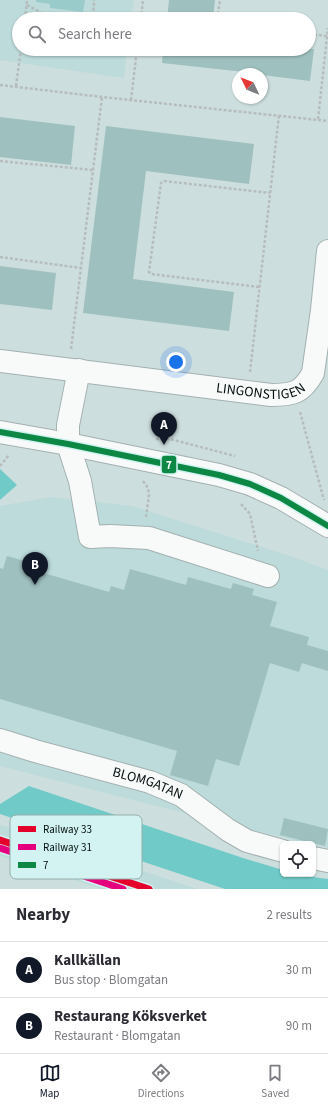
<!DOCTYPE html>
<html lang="en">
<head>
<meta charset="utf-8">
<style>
	body { margin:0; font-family:"Source Sans 3",sans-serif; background:#f2f2f3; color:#2b2b33 }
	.controls { position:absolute; right:12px; bottom:12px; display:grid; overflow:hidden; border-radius:6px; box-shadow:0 1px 3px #0004 }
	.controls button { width:36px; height:36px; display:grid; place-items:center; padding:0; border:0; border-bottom:1px solid #e1e1e2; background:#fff; color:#2b2b33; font:20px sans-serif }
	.compass { position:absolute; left:232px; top:68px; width:36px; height:36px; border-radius:50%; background:#fff; box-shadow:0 1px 3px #0004; rotate:313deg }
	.you { position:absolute; left:176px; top:362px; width:14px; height:14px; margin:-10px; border:3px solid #fff; border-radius:50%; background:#1a73e8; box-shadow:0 0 0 6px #1a73e833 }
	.badge { display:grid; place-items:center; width:26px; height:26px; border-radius:50%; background:#111827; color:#fff; font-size:13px; font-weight:700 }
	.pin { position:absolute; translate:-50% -33px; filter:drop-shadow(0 1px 2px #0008) }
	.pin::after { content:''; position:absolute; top:21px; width:14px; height:12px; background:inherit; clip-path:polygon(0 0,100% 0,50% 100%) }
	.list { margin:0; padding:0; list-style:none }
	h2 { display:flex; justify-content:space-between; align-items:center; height:52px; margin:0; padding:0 16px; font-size:17px }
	h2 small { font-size:13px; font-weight:400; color:#7c7c81 }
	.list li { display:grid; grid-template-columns:26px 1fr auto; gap:12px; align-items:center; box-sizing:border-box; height:56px; padding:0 16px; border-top:1px solid #e1e1e2 }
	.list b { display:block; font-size:15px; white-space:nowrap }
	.list p { margin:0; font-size:13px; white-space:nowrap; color:#7c7c81 }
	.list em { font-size:13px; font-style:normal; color:#7c7c81 }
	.icon { flex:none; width:22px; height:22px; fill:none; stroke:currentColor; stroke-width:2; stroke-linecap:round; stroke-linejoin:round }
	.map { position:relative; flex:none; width:328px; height:889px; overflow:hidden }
	.search { position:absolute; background:#fff; box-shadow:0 1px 3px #0004; left:12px; right:12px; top:12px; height:44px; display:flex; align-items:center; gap:10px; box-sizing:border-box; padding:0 14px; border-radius:22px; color:#7c7c81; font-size:15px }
	.sheet { height:164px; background:#fff }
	nav { display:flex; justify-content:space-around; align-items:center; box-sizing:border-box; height:56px; border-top:1px solid #e1e1e2; background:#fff; font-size:11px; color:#7c7c81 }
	nav a { display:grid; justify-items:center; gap:2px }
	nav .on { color:#111827 }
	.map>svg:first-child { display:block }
	.built { fill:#bcdbda }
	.green { fill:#99cbca }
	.forest { fill:#70cac7 }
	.building { fill:#9ec0bf }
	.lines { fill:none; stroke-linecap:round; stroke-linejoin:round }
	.minor-casing { stroke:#a3b0b0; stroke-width:24 }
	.path { stroke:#b7bdbd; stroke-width:2.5; stroke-dasharray:3 2; stroke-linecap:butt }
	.minor { stroke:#f8fafa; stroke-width:22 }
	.bus-1-casing { stroke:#d2f3f1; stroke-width:9 }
	.bus-1 { stroke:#0c8844; stroke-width:6 }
	.rail-1-casing { stroke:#d2f3f1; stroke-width:10 }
	.rail-2-casing { stroke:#d2f3f1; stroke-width:10 }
	.rail-1 { stroke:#e4002b; stroke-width:7 }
	.rail-2 { stroke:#e5007d; stroke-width:7 }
	.labels { text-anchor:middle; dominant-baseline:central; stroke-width:3; stroke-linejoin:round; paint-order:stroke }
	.street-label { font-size:14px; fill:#050f0f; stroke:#d2f3f1 }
	.key { fill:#d2f3f1; stroke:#94afad; stroke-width:1 }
	.key-label { font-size:11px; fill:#050f0f }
	.line-badge { stroke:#d2f3f1; stroke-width:1.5 }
	.badge-label { font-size:11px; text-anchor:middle; font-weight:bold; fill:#fff }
</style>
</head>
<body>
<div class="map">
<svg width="328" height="889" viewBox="0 0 328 889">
	<rect width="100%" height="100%" fill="#cddede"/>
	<g class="built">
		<polygon points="0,0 134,0 131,19 19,19 19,49 127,49 124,78 0,60"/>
		<polygon points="51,497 132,506 290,556 328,570 328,848 243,828 0,766 0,506"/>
		<polygon points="0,825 24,831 197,889 102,889 0,856"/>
	</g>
	<polygon class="green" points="36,0 85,0 83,12 50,8 50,4 36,2"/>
	<g class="forest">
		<polygon points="0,469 17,485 0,500"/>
		<path d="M29,786L243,858L283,870V874C298,874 313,877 328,879V889H225L0,814V804Z"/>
	</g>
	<g class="building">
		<polygon points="169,0 215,0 213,19 167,19"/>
		<polygon points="163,49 314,49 310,81 262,75 262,74 162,63"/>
		<polygon points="0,117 75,126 71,165 0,157"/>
		<polygon points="106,126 254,144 249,184 146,171 133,279 234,292 229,331 83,313"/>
		<polygon points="0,266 56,273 52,310 0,304"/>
		<polygon points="7,556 35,564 33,570 109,592 111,586 124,590 130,569 186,585 188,577 231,589 233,583 254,589 252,595 277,602 270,626 309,637 307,645 328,651 328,671 302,663 299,672 270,663 239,766 216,759 208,786 170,775 177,751 0,699 0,568 3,569"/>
		<polygon points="284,818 328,829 325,846 280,835"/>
	</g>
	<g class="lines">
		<g class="minor-casing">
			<g id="minor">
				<path id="s1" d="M0,361L271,395C293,395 302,393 313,373L322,310L328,251"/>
				<polyline points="79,370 68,425 68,444 80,481 90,537 110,536 149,538 268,576"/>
				<polyline points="0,432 68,444 219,475 250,484 281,498 328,526"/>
				<path id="s2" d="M0,740L35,751L150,782L181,795L228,830L247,841L283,851"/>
				<polyline points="313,858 328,861"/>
			</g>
		</g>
		<g class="path">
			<polyline points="27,5 53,19"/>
			<polyline points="25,19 27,0"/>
			<path d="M88,19C94,14 94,7 94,0"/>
			<polyline points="141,19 143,0"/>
			<polyline points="217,19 220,0"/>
			<polyline points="309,34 327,36"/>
			<polyline points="0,85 102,97 328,121"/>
			<polyline points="16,86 21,49"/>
			<polyline points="131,100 137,49"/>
			<polyline points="318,119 328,28"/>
			<polyline points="0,161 93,170"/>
			<polyline points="0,257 81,268"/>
			<polyline points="259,287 151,274 149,272 161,183 164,181 270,193"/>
			<polyline points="71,349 102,97"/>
			<polyline points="250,372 279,115"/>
			<polyline points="300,412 324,500"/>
			<polyline points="156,439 170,439 235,456"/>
			<polyline points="0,466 9,455"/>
			<polyline points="143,481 148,488 149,495 146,517"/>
			<polyline points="241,504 250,514 258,551"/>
		</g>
		<use href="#minor" class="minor"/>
		<g class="bus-1-casing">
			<polyline id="bus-1" points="0,432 68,444 219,475 250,484 281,498 328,526"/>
		</g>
		<use href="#bus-1" class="bus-1"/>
		<g class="rail-1-casing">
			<polyline id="rail-1" points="0,840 149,889"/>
		</g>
		<g class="rail-2-casing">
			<polyline id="rail-2" points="0,848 123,889"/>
		</g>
		<use href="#rail-1" class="rail-1"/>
		<use href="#rail-2" class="rail-2"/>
	</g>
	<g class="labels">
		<g class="street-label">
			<text stroke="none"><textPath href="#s1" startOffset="263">LINGONSTIGEN</textPath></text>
			<text stroke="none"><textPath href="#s2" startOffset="154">BLOMGATAN</textPath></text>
		</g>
	</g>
	<rect x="10" y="815" width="132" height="64" rx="6" class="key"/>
	<rect x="18" y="826" width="18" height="6" fill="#e4002b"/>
	<rect x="18" y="844" width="18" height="6" fill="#e5007d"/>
	<rect x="18" y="862" width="18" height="6" fill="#0c8844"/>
	<g class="key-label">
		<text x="43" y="833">Railway 33</text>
		<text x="43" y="851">Railway 31</text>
		<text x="43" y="869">7</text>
	</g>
	<rect class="line-badge" x="161" y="455" width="16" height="19" rx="4" fill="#0c8844"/>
	<g class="badge-label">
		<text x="169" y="469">7</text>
	</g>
</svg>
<div class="controls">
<button><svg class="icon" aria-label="locate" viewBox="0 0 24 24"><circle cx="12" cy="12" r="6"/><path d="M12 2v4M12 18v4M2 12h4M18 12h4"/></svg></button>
</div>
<svg class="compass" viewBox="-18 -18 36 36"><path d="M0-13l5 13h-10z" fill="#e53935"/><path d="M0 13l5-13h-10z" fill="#7c7c81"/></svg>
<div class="you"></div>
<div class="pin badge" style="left:164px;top:445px">A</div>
<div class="pin badge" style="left:35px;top:585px">B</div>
<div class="search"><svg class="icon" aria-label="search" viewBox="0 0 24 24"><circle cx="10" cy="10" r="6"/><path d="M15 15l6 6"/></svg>Search here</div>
</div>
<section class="sheet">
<h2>Nearby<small>2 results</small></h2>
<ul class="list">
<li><span class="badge">A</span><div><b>Kallkällan</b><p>Bus stop · Blomgatan</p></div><em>30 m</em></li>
<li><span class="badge">B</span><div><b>Restaurang Köksverket</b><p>Restaurant · Blomgatan</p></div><em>90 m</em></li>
</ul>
</section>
<nav>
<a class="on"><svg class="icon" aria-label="map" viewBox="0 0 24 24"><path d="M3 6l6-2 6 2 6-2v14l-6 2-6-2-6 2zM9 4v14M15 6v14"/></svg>Map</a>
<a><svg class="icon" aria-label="directions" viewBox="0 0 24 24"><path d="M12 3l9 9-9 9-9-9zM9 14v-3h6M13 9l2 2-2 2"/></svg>Directions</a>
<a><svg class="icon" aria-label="saved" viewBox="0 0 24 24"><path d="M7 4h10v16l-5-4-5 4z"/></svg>Saved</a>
</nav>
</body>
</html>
